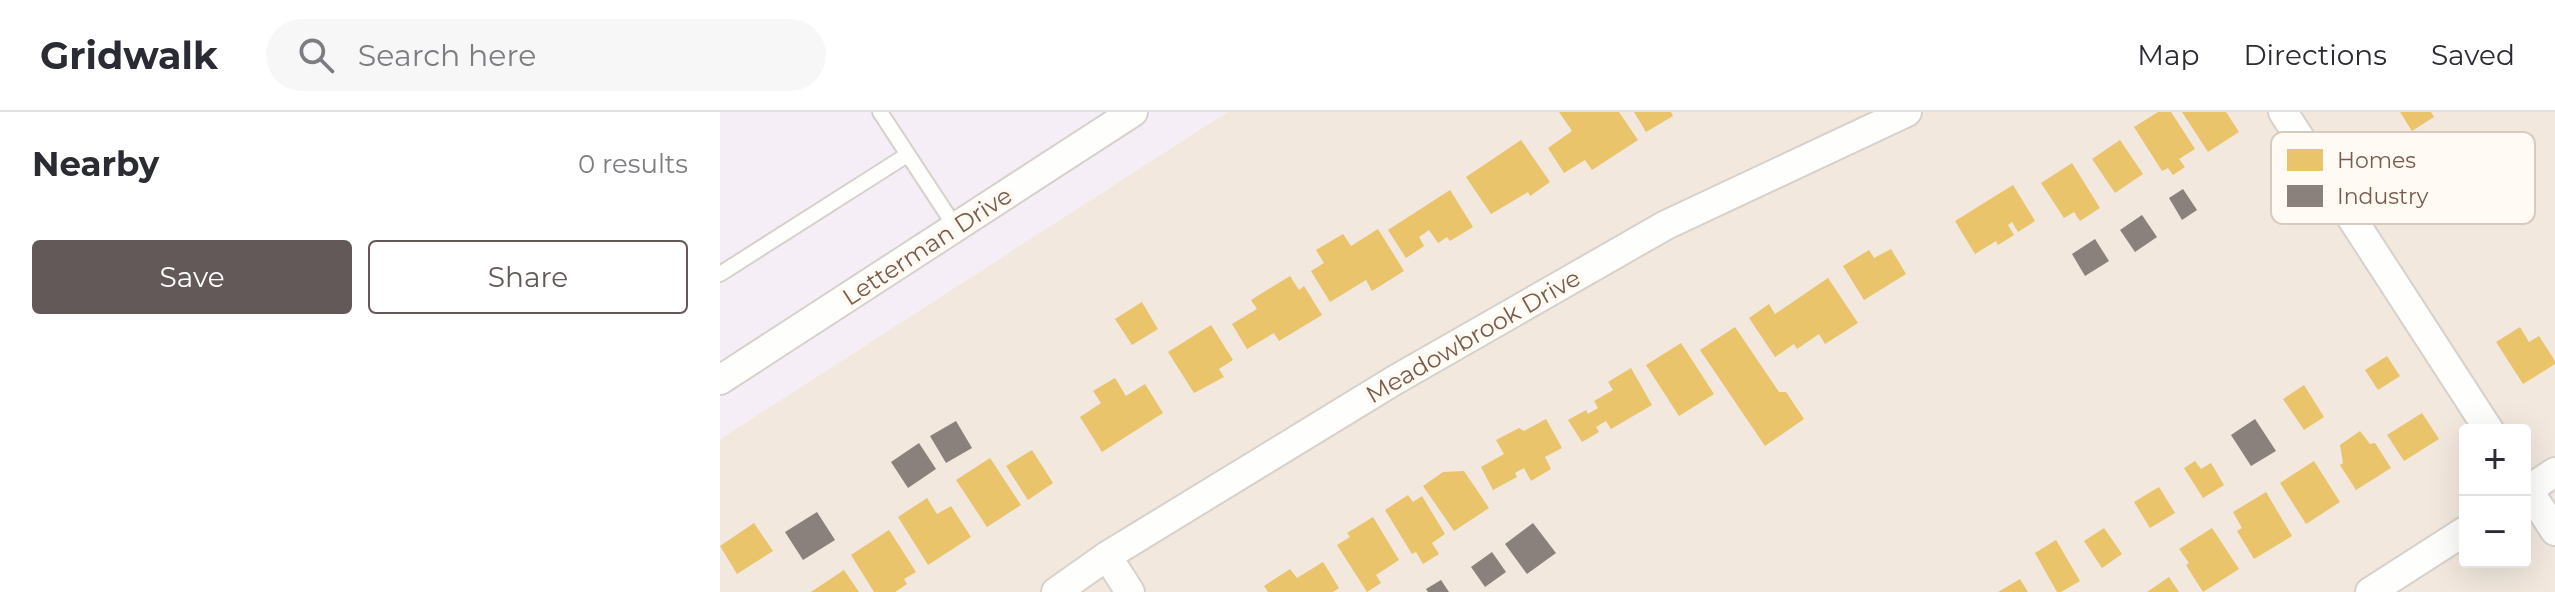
<!DOCTYPE html>
<html lang="en">
<head>
<meta charset="utf-8">
<style>
	body { margin:0; font-family:Montserrat,sans-serif; background:#f7f7f7; color:#2b2b33 }
	.controls { position:absolute; right:24px; bottom:24px; display:grid; overflow:hidden; border-radius:8px; box-shadow:0 8px 32px #0002 }
	.controls button { width:72px; height:72px; display:grid; place-items:center; padding:0; border:0; border-bottom:2px solid #e1e1e2; background:#fff; color:#2b2b33; font:40px sans-serif }
	.list { margin:0; padding:0; list-style:none }
	h2 { display:flex; justify-content:space-between; align-items:center; height:104px; margin:0; padding:0 32px; font-size:34px }
	h2 small { font-size:26px; font-weight:400; color:#7c7c81 }
	.actions { display:flex; gap:16px; padding:24px 32px }
	.actions a { flex:1; padding:18px 0; border:2px solid #625958; border-radius:8px; text-align:center; font-size:28px; color:#625958 }
	.actions .main { background:#625958; color:#fff }
	.icon { flex:none; width:44px; height:44px; fill:none; stroke:currentColor; stroke-width:2; stroke-linecap:round; stroke-linejoin:round }
	.map { position:relative; flex:none; width:1835px; height:480px; overflow:hidden }
	header { display:flex; align-items:center; gap:48px; box-sizing:border-box; height:112px; padding:0 40px; background:#fff; border-bottom:2px solid #e1e1e2 }
	header strong { font-size:38px }
	nav { display:flex; gap:44px; margin-inline-start:auto; font-size:28px }
	.search { width:560px; height:72px; background:#f7f7f7; display:flex; align-items:center; gap:20px; box-sizing:border-box; padding:0 28px; border-radius:44px; color:#7c7c81; font-size:30px }
	main { display:flex }
	aside { flex:1; background:#fff }
	.map>svg:first-child { display:block }
	.residential { fill:#f2e8de; fill-rule:evenodd }
	.education { fill:#f6eef6 }
	.homes { fill:#e9c46a }
	.industry { fill:#8a817c }
	.lines { fill:none; stroke-linecap:round; stroke-linejoin:round }
	.service-casing { stroke:#d7d1cb; stroke-width:18 }
	.minor-casing { stroke:#d7d1cb; stroke-width:32 }
	.service { stroke:#fefefd; stroke-width:14 }
	.minor { stroke:#fefefd; stroke-width:28 }
	.labels { text-anchor:middle; dominant-baseline:central; stroke-width:8; stroke-linejoin:round; paint-order:stroke }
	.street-label { font-size:24px; fill:#7a5c4d; stroke:#fffaf3 }
	.key { fill:#fffaf3; stroke:#d7cbc1; stroke-width:2 }
	.key-label { font-size:22px; fill:#7a5c4d }
</style>
</head>
<body>
<header>
<strong>Gridwalk</strong>
<div class="search"><svg class="icon" aria-label="search" viewBox="0 0 24 24"><circle cx="10" cy="10" r="6"/><path d="M15 15l6 6"/></svg>Search here</div>
<nav><a>Map</a><a>Directions</a><a>Saved</a></nav>
</header>
<main>
<aside>
<h2>Nearby<small>0 results</small></h2>
<ul class="list">
</ul>
<div class="actions"><a class="main">Save</a><a>Share</a></div>
</aside>
<div class="map">
<svg width="1835" height="480" viewBox="0 0 1835 480">
	<rect width="100%" height="100%" fill="#f9f5f0"/>
	<path class="residential" d="M507,0H1835V480H0V327ZM1745,318H1805V450H1745Z"/>
	<polygon class="education" points="0,0 507,0 0,327"/>
	<g class="homes">
		<polygon points="839,0 899,0 918,28 872,58 865,48 844,61 828,36 852,19"/>
		<polygon points="914,0 951,0 953,4 926,20"/>
		<polygon points="1438,0 1451,0 1475,37 1459,47 1465,55 1453,63 1448,56 1442,59 1414,15"/>
		<polygon points="1462,0 1506,0 1519,20 1488,40"/>
		<polygon points="1680,0 1711,0 1714,5 1692,19"/>
		<polygon points="801,28 830,70 810,84 808,80 771,102 746,65"/>
		<polygon points="1400,28 1423,62 1395,81 1372,47"/>
		<polygon points="1352,51 1380,96 1360,109 1354,100 1344,106 1321,71"/>
		<polygon points="1293,73 1315,109 1298,120 1292,110 1288,113 1294,123 1278,133 1276,129 1255,142 1235,109"/>
		<polygon points="730,78 753,115 730,129 727,125 718,131 709,118 699,125 704,134 686,146 668,118"/>
		<polygon points="658,117 684,159 652,179 646,168 610,190 591,159 604,151 596,138 623,122 631,134"/>
		<polygon points="1171,137 1186,162 1144,188 1123,154 1149,138 1154,146"/>
		<polygon points="570,164 579,178 584,174 602,203 559,229 554,221 527,237 512,212 537,197 531,188"/>
		<polygon points="1108,166 1138,211 1105,232 1099,222 1077,237 1074,232 1055,245 1029,206 1049,192 1055,202"/>
		<polygon points="422,190 438,217 412,233 395,207"/>
		<polygon points="491,213 513,248 499,257 504,265 474,281 448,240"/>
		<polygon points="1015,215 1059,280 1066,280 1084,307 1045,334 980,238"/>
		<polygon points="1800,215 1809,230 1819,224 1835,249 1835,252 1803,272 1776,230"/>
		<polygon points="961,231 994,282 959,304 926,253"/>
		<polygon points="1667,244 1680,264 1658,278 1645,258"/>
		<polygon points="911,256 932,293 891,317 886,309 876,315 879,320 862,330 848,308 866,298 868,302 878,296 874,289 893,278 888,270"/>
		<polygon points="395,266 406,284 425,272 443,301 382,340 360,305 381,291 373,279"/>
		<polygon points="1584,273 1604,305 1584,318 1563,287"/>
		<polygon points="1702,301 1719,327 1684,349 1667,323"/>
		<polygon points="826,307 842,336 825,345 831,357 811,369 804,356 795,361 797,365 773,378 761,355 784,342 776,328 799,316 804,319"/>
		<polygon points="1640,319 1650,332 1655,331 1671,356 1636,378 1620,353 1623,351 1620,333"/>
		<polygon points="312,338 333,371 308,388 286,354"/>
		<polygon points="270,346 301,393 267,415 236,368"/>
		<polygon points="1475,349 1481,357 1491,351 1504,373 1483,386 1464,356"/>
		<polygon points="1594,349 1620,390 1586,412 1560,371"/>
		<polygon points="744,359 769,396 734,419 703,374 723,360"/>
		<polygon points="1439,375 1455,401 1430,416 1414,390"/>
		<polygon points="1546,380 1572,424 1534,447 1517,419 1522,416 1513,400"/>
		<polygon points="688,383 693,390 702,384 725,422 712,431 719,442 703,452 696,440 692,442 665,398"/>
		<polygon points="207,386 217,402 231,394 251,425 208,453 178,405"/>
		<polygon points="653,405 679,448 656,463 661,471 647,480 617,433 630,425 627,421"/>
		<polygon points="34,411 53,439 17,462 0,434"/>
		<polygon points="1384,416 1402,442 1382,456 1364,429"/>
		<polygon points="1492,416 1519,457 1483,480 1466,453 1469,451 1459,437"/>
		<polygon points="169,418 196,460 184,467 187,472 175,480 154,480 131,443"/>
		<polygon points="1336,428 1360,469 1341,480 1337,480 1315,441"/>
		<polygon points="603,450 619,476 613,480 548,480 544,474 570,457 577,466"/>
		<polygon points="124,458 139,480 91,480"/>
		<polygon points="1449,465 1459,480 1427,480"/>
		<polygon points="1300,467 1308,480 1278,480"/>
	</g>
	<g class="industry">
		<polygon points="1463,77 1477,98 1462,108 1449,86"/>
		<polygon points="1422,103 1437,125 1415,140 1400,118"/>
		<polygon points="1375,127 1389,149 1365,164 1352,142"/>
		<polygon points="1535,307 1556,339 1531,354 1511,323"/>
		<polygon points="236,309 252,336 226,351 210,324"/>
		<polygon points="199,331 216,357 188,376 171,350"/>
		<polygon points="97,400 115,428 83,448 65,420"/>
		<polygon points="813,411 836,441 807,462 785,432"/>
		<polygon points="772,440 786,460 765,475 751,455"/>
		<polygon points="721,468 729,480 708,480 706,477"/>
	</g>
	<g class="lines">
		<g class="service-casing">
			<g id="service">
				<polyline points="160,0 236,116"/>
				<polyline points="0,162 187,43"/>
			</g>
		</g>
		<g class="minor-casing">
			<g id="minor">
				<polyline points="1563,0 1769,318"/>
				<polyline points="0,268 413,0"/>
				<polyline points="1805,373 1835,419"/>
				<polyline points="1805,380 1835,360"/>
				<polyline points="387,444 410,480"/>
				<polyline points="336,480 387,444 675,268 946,113 1187,0"/>
				<polyline points="1650,480 1745,419"/>
			</g>
		</g>
		<use href="#service" class="service"/>
		<use href="#minor" class="minor"/>
	</g>
	<g class="labels">
		<g class="street-label">
			<text transform="translate(207 134) rotate(-33)">Letterman Drive</text>
			<text transform="translate(753 224) rotate(-30)">Meadowbrook Drive</text>
		</g>
	</g>
	<rect x="1551" y="20" width="264" height="92" rx="12" class="key"/>
	<rect x="1567" y="37" width="36" height="22" fill="#e9c46a"/>
	<rect x="1567" y="73" width="36" height="22" fill="#8a817c"/>
	<g class="key-label">
		<text x="1617" y="56">Homes</text>
		<text x="1617" y="92">Industry</text>
	</g>
</svg>
<div class="controls">
<button>+</button>
<button>−</button>
</div>
</div>
</main>
</body>
</html>
